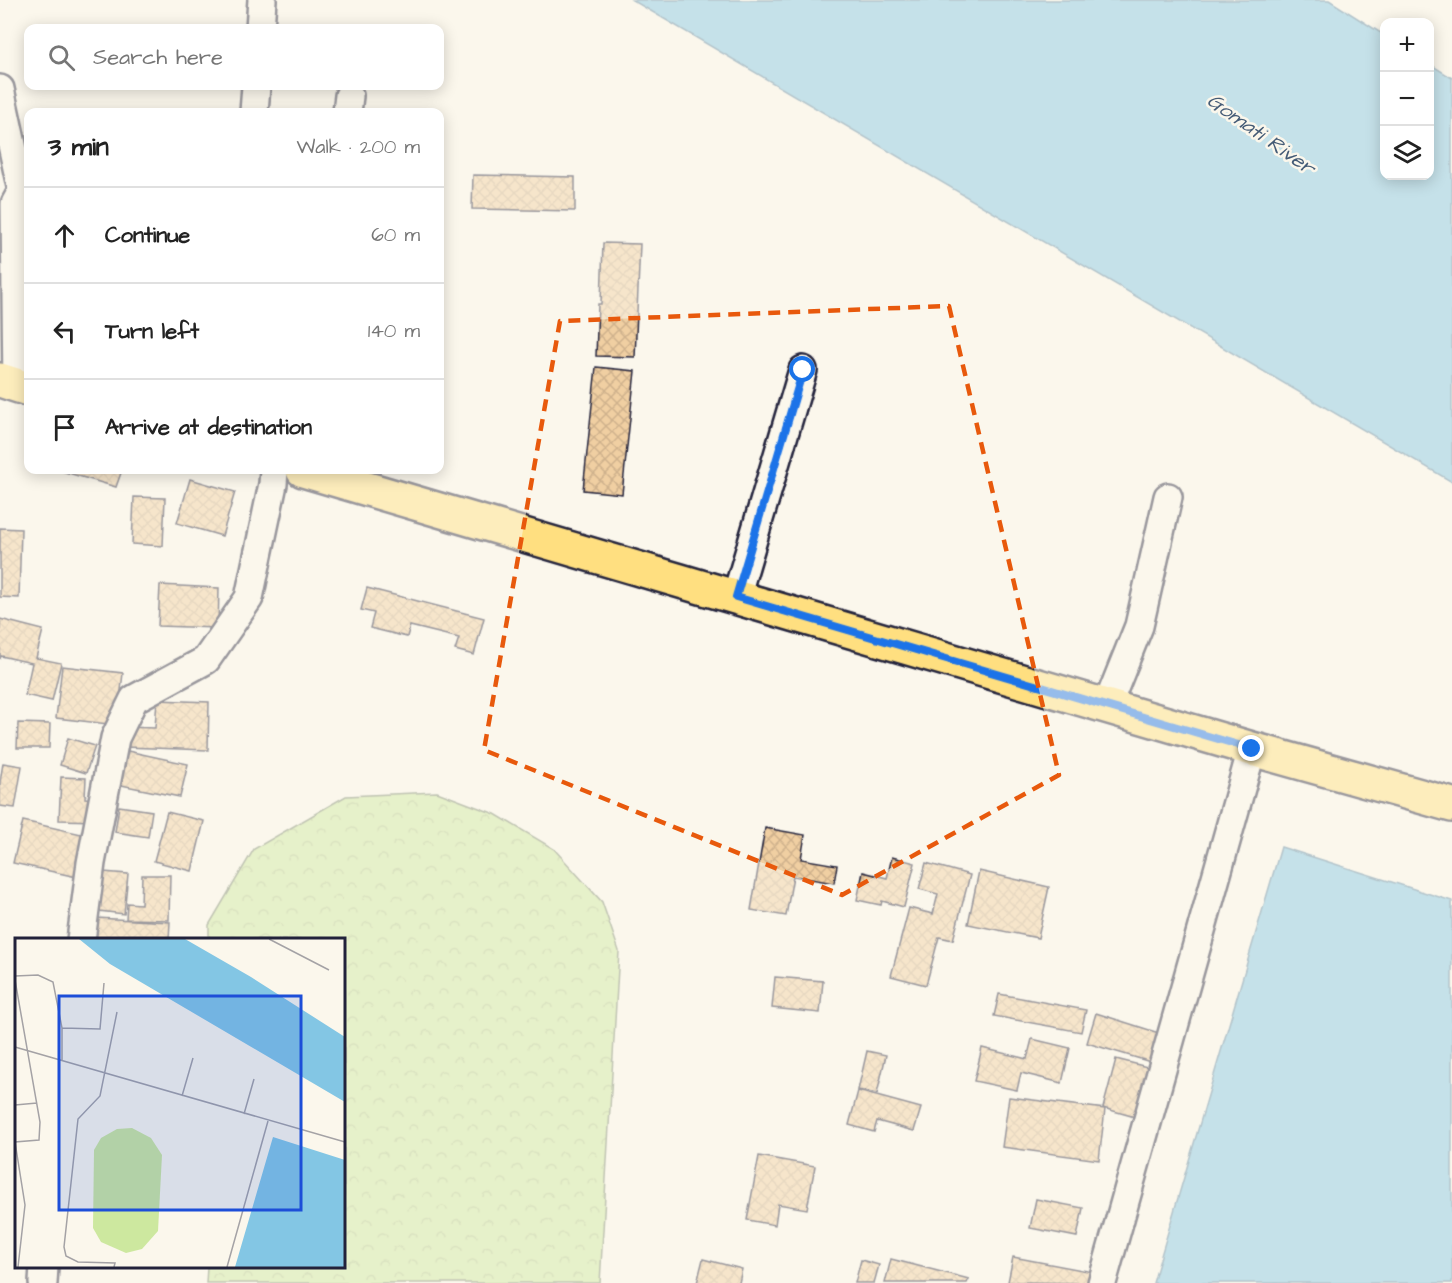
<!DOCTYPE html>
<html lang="en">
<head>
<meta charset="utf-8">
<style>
	body { margin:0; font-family:"Architects Daughter",sans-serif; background:#f6f6f6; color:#222 }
	.controls { position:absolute; right:18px; top:18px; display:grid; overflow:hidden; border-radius:12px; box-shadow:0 3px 15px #0003 }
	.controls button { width:54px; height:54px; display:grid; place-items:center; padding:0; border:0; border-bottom:2px solid #e0e0e0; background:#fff; color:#222; font:30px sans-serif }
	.stop { position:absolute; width:18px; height:18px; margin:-14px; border:4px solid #1a73e8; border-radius:50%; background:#fff }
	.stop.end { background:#1a73e8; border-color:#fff; box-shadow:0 2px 6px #0008 }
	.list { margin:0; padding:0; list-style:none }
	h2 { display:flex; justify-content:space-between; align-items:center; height:78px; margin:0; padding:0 24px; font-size:26px }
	h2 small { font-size:20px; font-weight:400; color:#767676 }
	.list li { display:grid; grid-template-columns:39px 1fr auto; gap:18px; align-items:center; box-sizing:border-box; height:96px; padding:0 24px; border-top:2px solid #e0e0e0 }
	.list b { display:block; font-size:22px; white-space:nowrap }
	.list em { font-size:20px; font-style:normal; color:#767676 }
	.icon { flex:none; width:33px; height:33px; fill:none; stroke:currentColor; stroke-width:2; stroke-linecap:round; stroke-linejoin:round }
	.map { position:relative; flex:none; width:1452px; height:1283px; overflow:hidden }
	.search { position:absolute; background:#fff; box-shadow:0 3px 15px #0003; left:24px; top:24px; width:420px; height:66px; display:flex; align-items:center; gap:15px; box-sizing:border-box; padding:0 21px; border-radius:12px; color:#767676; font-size:22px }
	.panel { position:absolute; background:#fff; box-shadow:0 3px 15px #0003; left:24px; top:108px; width:420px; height:366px; border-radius:12px }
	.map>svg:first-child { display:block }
	.forest { fill:url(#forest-crowns); stroke:#78856d; stroke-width:1.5 }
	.water { fill:#83c6e4; stroke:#5c84a0; stroke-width:1.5 }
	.building { fill:url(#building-cross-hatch); stroke:#22223b; stroke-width:1.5 }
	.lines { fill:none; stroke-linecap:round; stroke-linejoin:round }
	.minor-casing { stroke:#22223b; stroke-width:32 }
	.major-casing { stroke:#22223b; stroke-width:38 }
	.minor { stroke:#fbf7ec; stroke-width:27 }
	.major { stroke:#ffdf80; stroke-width:33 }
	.route { stroke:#1a73e8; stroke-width:8 }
	.marked { fill:none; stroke:#e8590c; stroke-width:4.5; stroke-dasharray:12 8; stroke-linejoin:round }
	.labels { text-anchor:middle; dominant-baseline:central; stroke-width:5; stroke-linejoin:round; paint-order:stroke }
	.water-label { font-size:21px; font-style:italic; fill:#445b76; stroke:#fbf7ec }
	.inset-road { fill:none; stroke:#a4a2a5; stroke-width:1.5 }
	.view { fill:#1d4ed8; fill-opacity:0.15; stroke:#1d4ed8; stroke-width:3 }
	.inset-edge { fill:none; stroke:#22223b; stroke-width:3 }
</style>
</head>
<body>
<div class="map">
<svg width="1452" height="1283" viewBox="0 0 1452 1283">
	<defs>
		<pattern id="forest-crowns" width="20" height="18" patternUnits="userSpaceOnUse" patternTransform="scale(1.5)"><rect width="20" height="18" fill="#cde89f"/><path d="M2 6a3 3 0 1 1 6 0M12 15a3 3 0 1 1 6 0" fill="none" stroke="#b0c78a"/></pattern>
		<pattern id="building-cross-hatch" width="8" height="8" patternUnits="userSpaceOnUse" patternTransform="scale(1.5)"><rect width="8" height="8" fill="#f0cfa2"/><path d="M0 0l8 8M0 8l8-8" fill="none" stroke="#ceb18c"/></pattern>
	</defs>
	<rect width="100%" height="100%" fill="#fbf7ec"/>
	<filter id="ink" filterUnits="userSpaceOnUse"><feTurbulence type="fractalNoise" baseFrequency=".0167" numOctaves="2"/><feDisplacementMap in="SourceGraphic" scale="12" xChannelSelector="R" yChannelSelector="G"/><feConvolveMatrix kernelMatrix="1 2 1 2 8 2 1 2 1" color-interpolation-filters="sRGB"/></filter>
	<g filter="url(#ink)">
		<polygon class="forest" points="437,792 495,814 554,849 602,902 619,951 600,1283 206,1283 207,1267 344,1266 344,940 209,939 209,925 254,849 346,796"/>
		<g class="water">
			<polygon points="632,0 1329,0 1384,35 1384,176 1430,176 1430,64 1452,78 1452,482"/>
			<polygon points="1281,847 1452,901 1452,1283 1153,1283"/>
		</g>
		<g class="building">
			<polygon points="473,175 575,177 575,211 472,209"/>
			<polygon points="603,243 640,244 635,357 596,356 598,304 601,304"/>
			<polygon points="596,367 635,371 622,494 583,490"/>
			<polygon points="58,470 122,470 116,487"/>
			<polygon points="190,479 235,492 222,536 177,523"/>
			<polygon points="134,497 165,498 163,546 132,544"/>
			<polygon points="0,528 21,529 19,598 0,597"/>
			<polygon points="160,585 219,588 218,628 158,626"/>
			<polygon points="367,588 484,618 474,655 455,650 459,638 410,626 407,637 370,628 374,613 361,610"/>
			<polygon points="0,619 43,630 36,658 61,663 52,701 25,695 32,663 1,656 0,659"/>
			<polygon points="62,666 123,673 117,725 56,718"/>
			<polygon points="157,700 209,702 208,750 124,747 125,727 155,728"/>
			<polygon points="18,723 50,724 49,748 17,748"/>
			<polygon points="68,738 95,746 86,773 60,765"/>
			<polygon points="123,750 188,764 180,797 116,784"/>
			<polygon points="3,763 22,766 15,808 0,806 0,782"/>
			<polygon points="61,777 86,778 85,798 98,799 97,821 59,820"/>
			<polygon points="119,806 152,811 148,837 115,832"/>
			<polygon points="167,812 204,821 192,871 154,861"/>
			<polygon points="23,821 95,837 86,879 13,863"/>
			<polygon points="765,828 805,835 801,859 837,865 834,883 793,876 786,916 751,910"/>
			<polygon points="892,857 915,863 904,907 882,901 881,905 857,900 863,872 887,878"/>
			<polygon points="926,863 970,875 953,940 939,937 926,985 891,976 909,908 933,914 938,894 919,889"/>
			<polygon points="979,871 1049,887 1038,938 968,924"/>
			<polygon points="103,872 128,874 124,914 99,911"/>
			<polygon points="142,875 170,875 169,920 126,919 127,903 141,904"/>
			<polygon points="96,918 170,922 169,940 95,940"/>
			<polygon points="775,977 823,981 820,1013 772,1008"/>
			<polygon points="999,994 1086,1010 1081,1032 994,1016"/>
			<polygon points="1096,1013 1162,1034 1154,1063 1087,1043"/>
			<polygon points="1032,1039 1070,1048 1062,1083 1021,1073 1017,1090 974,1081 982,1048 1027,1059"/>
			<polygon points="867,1051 886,1055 877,1094 858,1090"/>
			<polygon points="1116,1059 1155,1069 1142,1119 1103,1108"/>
			<polygon points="858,1091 921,1108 914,1131 877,1121 874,1132 849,1125"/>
			<polygon points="1009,1097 1105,1109 1099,1160 1002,1147"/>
			<polygon points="759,1156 815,1166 807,1209 778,1204 775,1225 747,1220"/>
			<polygon points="1036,1199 1083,1208 1077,1237 1030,1228"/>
			<polygon points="1013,1257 1093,1272 1090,1283 1008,1282"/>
			<polygon points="703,1259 742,1269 739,1283 697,1283"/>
			<polygon points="891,1259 969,1279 967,1283 885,1283"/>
			<polygon points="861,1260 879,1265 874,1283 855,1283"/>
		</g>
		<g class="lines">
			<g class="minor-casing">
				<g id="minor">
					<polyline points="260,28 262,0"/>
					<polyline points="0,89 22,191 15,204 17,385"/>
					<polyline points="254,112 256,86"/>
					<polyline points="347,112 349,96"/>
					<polyline points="736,597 803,370"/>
					<polyline points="1107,706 1139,626 1168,497"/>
					<polyline points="81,940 91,863 115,738 134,699 206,660 249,598 273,484 274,470"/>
					<polyline points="43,1283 44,1266"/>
					<polyline points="1102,1283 1252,749"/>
				</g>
			</g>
			<g class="major-casing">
				<g id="major">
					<polyline points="0,380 28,389"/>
					<polyline points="303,470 1252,749 1452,805"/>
				</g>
			</g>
			<use href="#minor" class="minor"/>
			<use href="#major" class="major"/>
		</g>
	</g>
	<g class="lines" filter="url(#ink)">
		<polyline class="route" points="803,370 736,597 1252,749"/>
	</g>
	<path d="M0 0H1452V1283H0ZM949,306L1059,775L842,895L484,750L560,321Z" fill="#fbf7ec" fill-opacity=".55" fill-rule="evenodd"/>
	<path class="marked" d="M949,306L1059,775L842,895L484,750L560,321Z"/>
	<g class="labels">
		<g class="water-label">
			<text transform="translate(1261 134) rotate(35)">Gomati River</text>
		</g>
	</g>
	<g transform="translate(15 938)">
		<rect width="330" height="330" fill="#fbf7ec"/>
		<path d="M117,190L136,200L147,217L143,293L127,311L111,315L86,304L78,290L79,212L86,200L102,191Z" fill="#cde89f"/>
		<path d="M64,1H170L236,39L330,99V164L95,26ZM258,199L330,222V329H220Z" fill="#83c6e4"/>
		<path class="inset-road" d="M254,1L314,32M0,38L23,37L38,44L47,90V122M0,42L25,184L24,202L0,204L10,267L3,329M47,90L85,91L89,45M0,109L330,204M167,158L178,120M0,167L22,165M229,176L239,141M99,329L100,325L63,324L51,318L49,309L63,181L85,158L102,74M212,329L253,183"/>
		<path class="view" d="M44,58H286V272H44Z"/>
		<rect width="330" height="330" class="inset-edge"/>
	</g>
</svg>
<div class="controls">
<button>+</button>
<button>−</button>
<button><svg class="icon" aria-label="layers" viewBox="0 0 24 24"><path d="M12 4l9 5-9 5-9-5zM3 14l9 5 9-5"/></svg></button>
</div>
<div class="stop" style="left:803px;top:370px"></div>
<div class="stop end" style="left:1252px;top:749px"></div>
<div class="search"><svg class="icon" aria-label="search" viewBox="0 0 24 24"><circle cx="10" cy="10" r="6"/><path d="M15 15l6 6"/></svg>Search here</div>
<section class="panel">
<h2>3 min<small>Walk · 200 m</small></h2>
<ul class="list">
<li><svg class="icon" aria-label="ahead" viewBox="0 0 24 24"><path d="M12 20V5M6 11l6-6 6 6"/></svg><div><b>Continue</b></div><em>60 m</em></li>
<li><svg class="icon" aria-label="left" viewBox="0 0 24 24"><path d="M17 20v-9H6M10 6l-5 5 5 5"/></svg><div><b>Turn left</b></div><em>140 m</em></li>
<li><svg class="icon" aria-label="arrive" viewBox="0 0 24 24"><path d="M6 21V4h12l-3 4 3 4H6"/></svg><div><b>Arrive at destination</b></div></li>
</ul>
</section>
</div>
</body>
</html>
